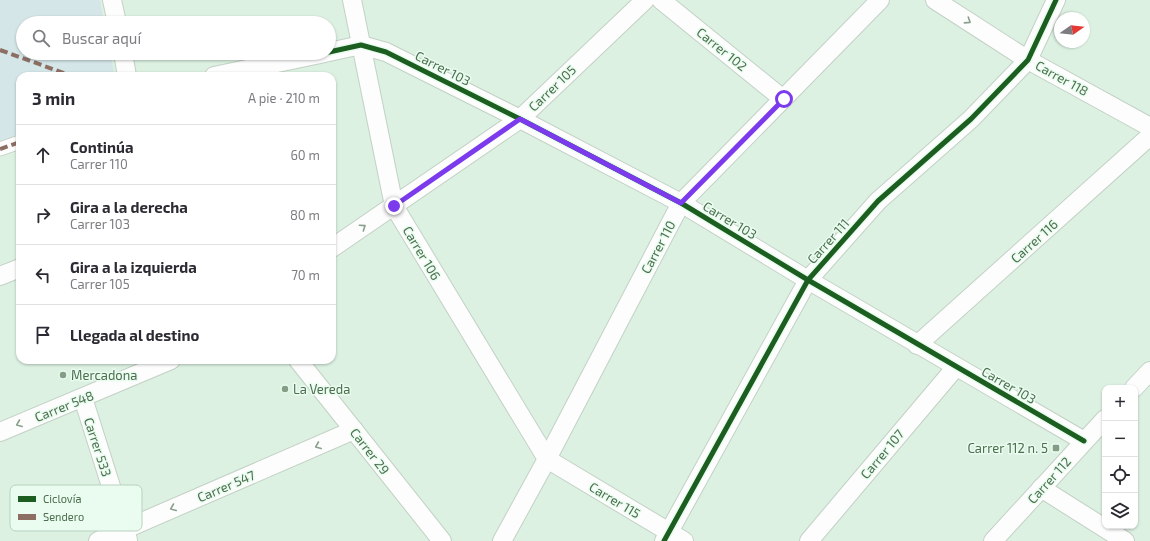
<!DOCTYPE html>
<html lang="es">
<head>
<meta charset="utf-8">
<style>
	body { margin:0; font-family:"Exo 2",sans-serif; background:#f7f7f7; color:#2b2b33 }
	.controls { position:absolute; right:12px; bottom:12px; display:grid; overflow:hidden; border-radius:8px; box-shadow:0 1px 3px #0004 }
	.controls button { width:36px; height:36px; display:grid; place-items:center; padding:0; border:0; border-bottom:1px solid #e1e1e2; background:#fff; color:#2b2b33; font:20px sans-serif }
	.compass { position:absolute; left:1054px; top:12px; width:36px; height:36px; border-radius:50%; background:#fff; box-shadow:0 1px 3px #0004; rotate:76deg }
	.stop { position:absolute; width:12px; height:12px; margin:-9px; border:3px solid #7c3aed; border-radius:50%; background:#fff }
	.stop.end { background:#7c3aed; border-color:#fff; box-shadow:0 1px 4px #0008 }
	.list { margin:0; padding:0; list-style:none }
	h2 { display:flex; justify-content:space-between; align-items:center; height:52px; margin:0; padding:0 16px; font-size:17px }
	h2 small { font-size:13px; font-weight:400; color:#7c7c81 }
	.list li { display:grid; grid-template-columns:26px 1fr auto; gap:12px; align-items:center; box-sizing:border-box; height:60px; padding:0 16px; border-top:1px solid #e1e1e2 }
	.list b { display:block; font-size:15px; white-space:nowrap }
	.list p { margin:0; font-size:13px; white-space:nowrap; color:#7c7c81 }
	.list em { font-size:13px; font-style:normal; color:#7c7c81 }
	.icon { flex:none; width:22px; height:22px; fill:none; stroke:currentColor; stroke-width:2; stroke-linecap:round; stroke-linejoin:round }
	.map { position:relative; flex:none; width:1150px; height:541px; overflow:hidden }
	.search { position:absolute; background:#fff; box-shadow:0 1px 3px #0004; left:16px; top:16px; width:320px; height:44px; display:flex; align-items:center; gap:10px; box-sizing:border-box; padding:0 14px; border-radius:22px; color:#7c7c81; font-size:15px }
	.panel { position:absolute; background:#fff; box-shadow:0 1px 3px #0004; left:16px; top:72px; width:320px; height:292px; border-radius:12px }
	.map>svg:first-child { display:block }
	.residential { fill:#dcf1e2; fill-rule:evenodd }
	.green { fill:#d4e6e8 }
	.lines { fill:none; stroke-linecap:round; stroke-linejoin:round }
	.pedestrian-casing { stroke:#c3d1c6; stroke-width:15 }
	.minor-casing { stroke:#c3d1c6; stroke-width:20 }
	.pedestrian { stroke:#fcfdfc; stroke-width:13 }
	.minor { stroke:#fcfdfc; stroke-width:18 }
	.quiet { stroke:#8d6e63; stroke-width:4; stroke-dasharray:8 4; stroke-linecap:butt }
	.cycleway-casing { stroke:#e9fcef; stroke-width:8 }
	.cycleway { stroke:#1b5e20; stroke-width:5 }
	.oneway { stroke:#8aa08c }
	.route { stroke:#7c3aed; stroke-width:5 }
	.poi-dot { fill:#839d86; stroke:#e9fcef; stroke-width:1.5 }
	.labels { text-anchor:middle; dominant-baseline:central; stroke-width:3; stroke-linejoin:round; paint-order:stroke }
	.street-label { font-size:13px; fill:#4c6e4f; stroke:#e9fcef }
	.poi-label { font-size:13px; fill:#4c6e4f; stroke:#e9fcef; text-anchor:start }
	.key { fill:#e9fcef; stroke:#bad1bf; stroke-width:1 }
	.key-label { font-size:11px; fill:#4c6e4f }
</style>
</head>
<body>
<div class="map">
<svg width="1150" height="541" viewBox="0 0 1150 541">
	<rect width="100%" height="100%" fill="#e8f4ec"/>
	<path class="residential" d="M0,0H1150V541H0ZM1060,18H1084V42H1060ZM23,23H329V53H23ZM20,76H332V360H20ZM1105,388H1135V526H1105Z"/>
	<polygon class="green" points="0,0 100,0 104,23 23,23 23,53 110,53 115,76 20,76 20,139 0,147"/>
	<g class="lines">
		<g class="pedestrian-casing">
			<polyline id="pedestrian" points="0,149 20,142"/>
		</g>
		<g class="minor-casing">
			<g id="minor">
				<polyline points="112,0 117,23"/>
				<polyline points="352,0 394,206 547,459 684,541"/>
				<polyline points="661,0 783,99"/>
				<polyline points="935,0 1028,60 1150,127"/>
				<polyline points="329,52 361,45 386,52 520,119 681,203 808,280 1084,441"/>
				<polyline points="123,53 127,76"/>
				<polyline points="214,76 325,53"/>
				<polyline points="332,248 520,119 645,0"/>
				<polyline points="0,276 20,268"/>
				<polyline points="917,345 1150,136"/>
				<polyline points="298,360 442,541"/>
				<polyline points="1134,388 1150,371"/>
				<polyline points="83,398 128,540"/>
				<polyline points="0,432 171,360"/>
				<polyline points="1041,488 1125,541"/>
				<polyline points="98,541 354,430"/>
				<polyline points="502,541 547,459 681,203 880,0"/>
				<polyline points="664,541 808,280 878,201 971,119 1028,60 1056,0"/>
				<polyline points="809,541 956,367"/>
				<polyline points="993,541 1105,419"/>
			</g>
		</g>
		<use href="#pedestrian" class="pedestrian"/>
		<use href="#minor" class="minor"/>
		<g class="quiet">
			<polyline points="0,50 72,76"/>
			<polyline points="0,149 20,142"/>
		</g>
		<g class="cycleway-casing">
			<g id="cycleway">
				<polyline points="329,52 361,45 386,52 520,119 681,203 808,280 1084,441"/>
				<polyline points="664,541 808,280 878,201 971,119 1028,60 1056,0"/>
			</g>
		</g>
		<use href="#cycleway" class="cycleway"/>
	</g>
	<defs><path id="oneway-chevron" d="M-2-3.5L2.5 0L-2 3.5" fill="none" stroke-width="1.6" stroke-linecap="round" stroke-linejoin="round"/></defs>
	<g class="oneway">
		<use href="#oneway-chevron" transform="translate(968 21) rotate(33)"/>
		<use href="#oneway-chevron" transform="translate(363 227) rotate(-34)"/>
		<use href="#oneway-chevron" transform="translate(19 424) rotate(158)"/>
		<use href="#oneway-chevron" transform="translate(318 446) rotate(157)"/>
		<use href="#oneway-chevron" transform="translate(173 508) rotate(157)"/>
	</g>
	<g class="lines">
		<polyline class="route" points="394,206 520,119 681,203 784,99"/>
	</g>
	<g class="poi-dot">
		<circle cx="63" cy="375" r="4"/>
		<circle cx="285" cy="389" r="4"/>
		<rect x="1052" y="444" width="8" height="8" rx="2"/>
	</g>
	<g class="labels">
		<g class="street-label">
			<text transform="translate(722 49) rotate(39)">Carrer 102</text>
			<text transform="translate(443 68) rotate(27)">Carrer 103</text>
			<text transform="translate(1062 78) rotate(29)">Carrer 118</text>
			<text transform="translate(552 88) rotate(-44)">Carrer 105</text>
			<text transform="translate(730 220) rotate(31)">Carrer 103</text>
			<text transform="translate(828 241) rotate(-48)">Carrer 111</text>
			<text transform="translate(1034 241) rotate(-42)">Carrer 116</text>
			<text transform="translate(658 247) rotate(-62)">Carrer 110</text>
			<text transform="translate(422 253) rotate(59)">Carrer 106</text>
			<text transform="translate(1009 385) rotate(30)">Carrer 103</text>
			<text transform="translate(64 406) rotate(-22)">Carrer 548</text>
			<text transform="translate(98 447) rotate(72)">Carrer 533</text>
			<text transform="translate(370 451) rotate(52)">Carrer 29</text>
			<text transform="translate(882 454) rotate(-50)">Carrer 107</text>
			<text transform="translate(1049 480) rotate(-48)">Carrer 112</text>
			<text transform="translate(226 486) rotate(-23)">Carrer 547</text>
			<text transform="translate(615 500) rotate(31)">Carrer 115</text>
		</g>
		<g class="poi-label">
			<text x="71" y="375">Mercadona</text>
			<text x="293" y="389">La Vereda</text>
			<text x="1048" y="448" text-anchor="end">Carrer 112 n. 5</text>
		</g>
	</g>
	<rect x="10" y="485" width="132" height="46" rx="6" class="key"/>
	<rect x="18" y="496" width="18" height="6" fill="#1b5e20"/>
	<rect x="18" y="514" width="18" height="6" fill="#8d6e63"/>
	<g class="key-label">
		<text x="43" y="503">Ciclovía</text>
		<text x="43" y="521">Sendero</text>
	</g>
</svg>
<div class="controls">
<button>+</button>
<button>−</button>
<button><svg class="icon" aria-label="locate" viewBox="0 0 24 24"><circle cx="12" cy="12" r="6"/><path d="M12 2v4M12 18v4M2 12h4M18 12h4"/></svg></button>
<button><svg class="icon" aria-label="layers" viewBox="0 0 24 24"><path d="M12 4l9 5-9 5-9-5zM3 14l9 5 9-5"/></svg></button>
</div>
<svg class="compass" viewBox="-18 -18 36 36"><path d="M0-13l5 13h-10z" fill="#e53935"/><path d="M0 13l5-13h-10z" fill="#7c7c81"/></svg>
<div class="stop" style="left:784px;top:99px"></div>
<div class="stop end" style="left:394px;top:206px"></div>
<div class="search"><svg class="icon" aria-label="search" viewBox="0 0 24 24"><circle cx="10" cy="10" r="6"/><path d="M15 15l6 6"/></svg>Buscar aquí</div>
<section class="panel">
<h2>3 min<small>A pie · 210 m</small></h2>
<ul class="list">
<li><svg class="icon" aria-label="ahead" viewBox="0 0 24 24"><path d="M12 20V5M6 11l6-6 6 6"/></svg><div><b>Continúa</b><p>Carrer 110</p></div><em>60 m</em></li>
<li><svg class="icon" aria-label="right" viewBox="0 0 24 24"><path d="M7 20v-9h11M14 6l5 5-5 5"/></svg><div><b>Gira a la derecha</b><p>Carrer 103</p></div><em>80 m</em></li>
<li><svg class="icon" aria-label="left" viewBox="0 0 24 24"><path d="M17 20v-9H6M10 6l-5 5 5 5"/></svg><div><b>Gira a la izquierda</b><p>Carrer 105</p></div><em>70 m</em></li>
<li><svg class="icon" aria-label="arrive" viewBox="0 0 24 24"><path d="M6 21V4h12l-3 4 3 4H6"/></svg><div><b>Llegada al destino</b></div></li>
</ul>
</section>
</div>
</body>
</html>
